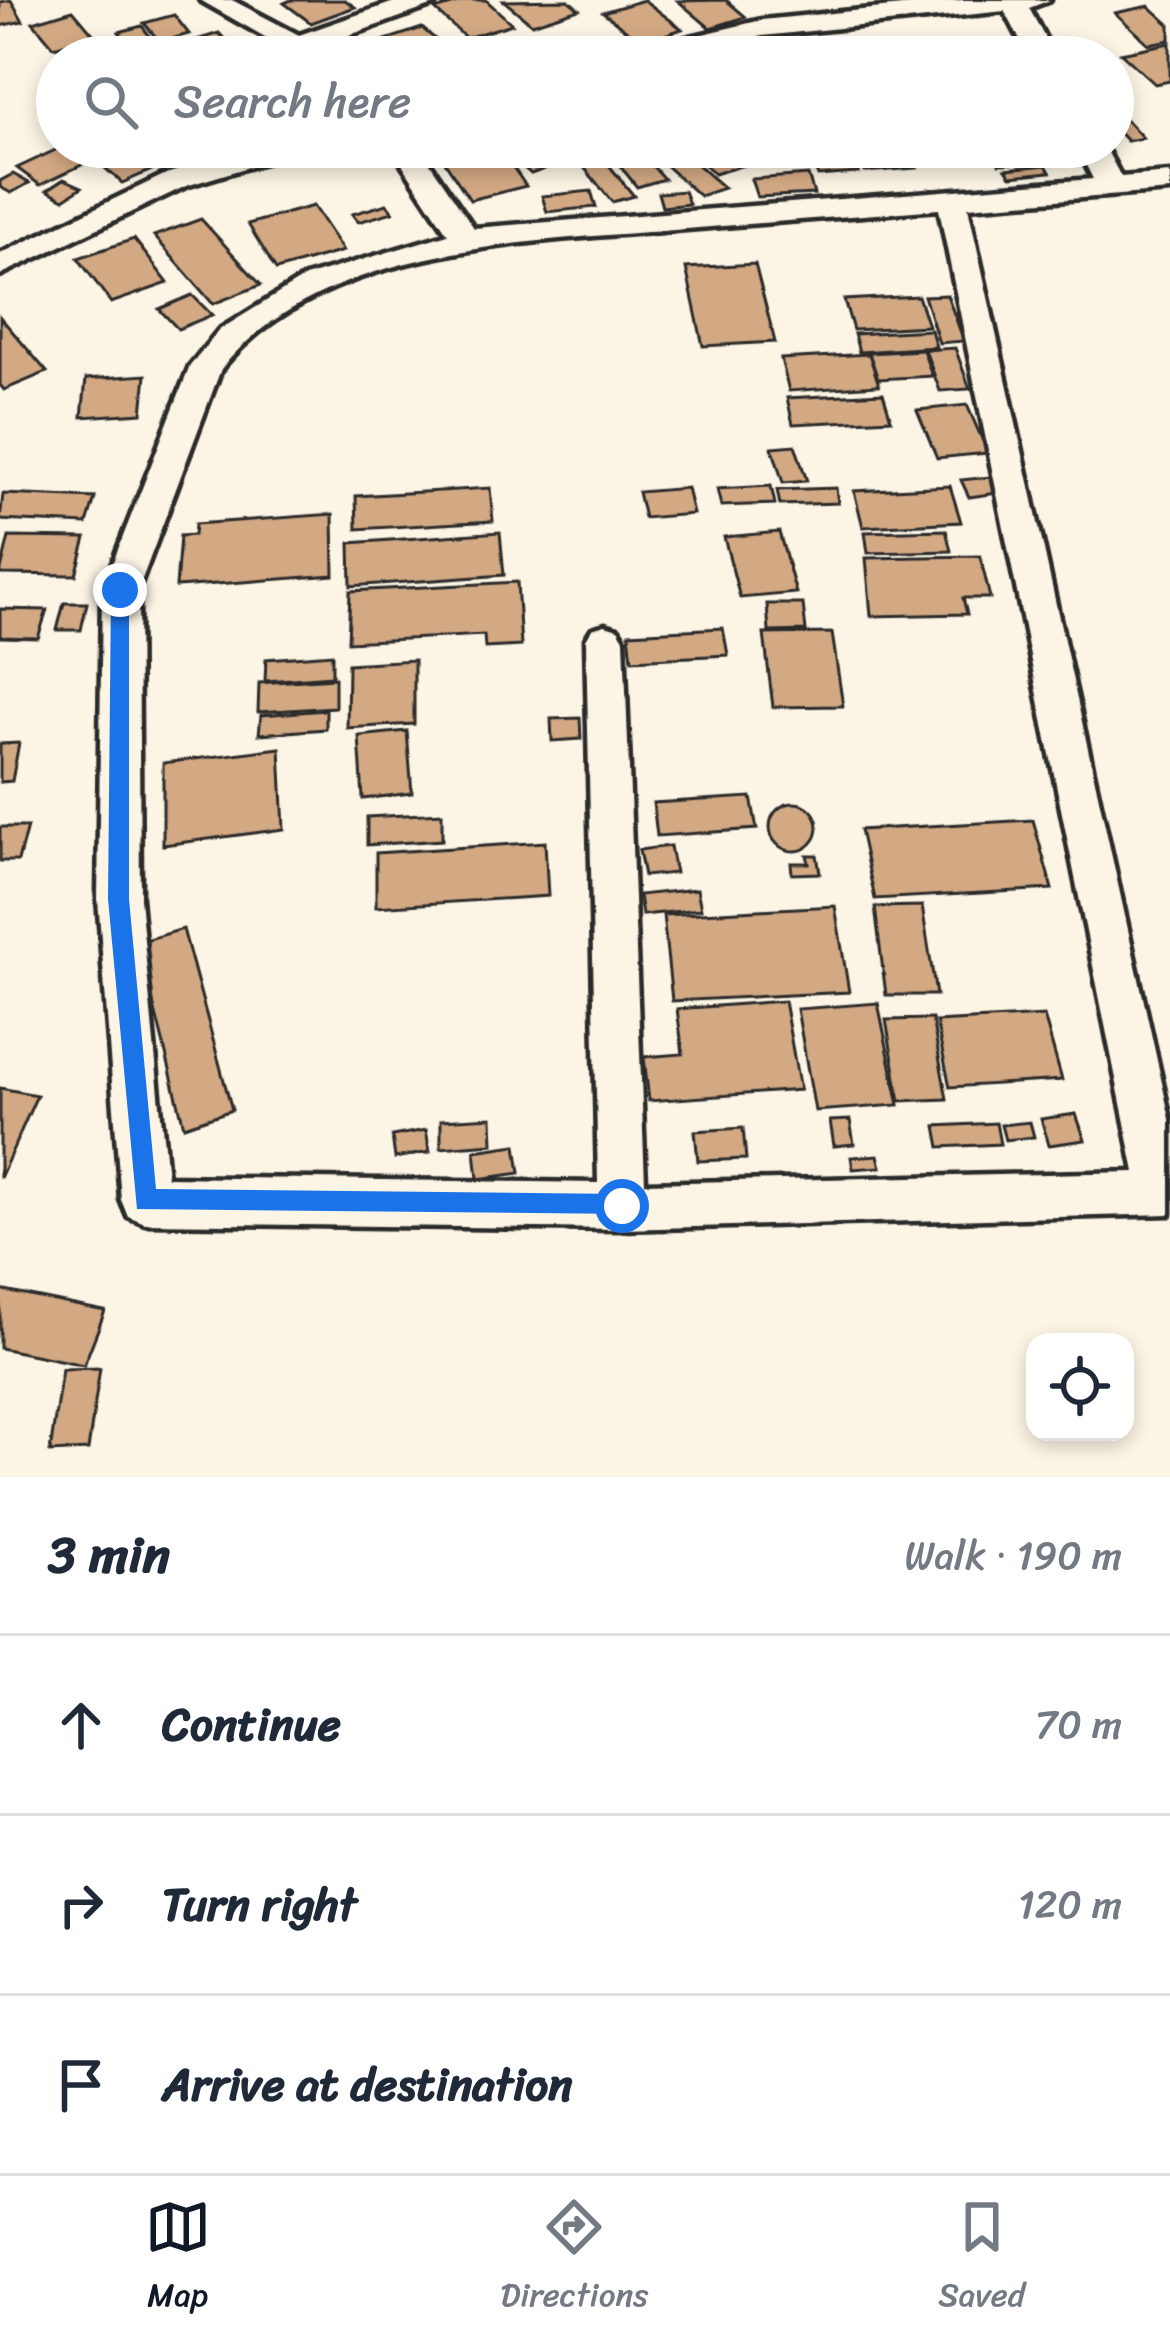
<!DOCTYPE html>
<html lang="en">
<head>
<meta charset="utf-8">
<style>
	body { margin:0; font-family:Sriracha,sans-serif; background:#f2f2f3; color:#1f2937 }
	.controls { position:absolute; right:36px; bottom:36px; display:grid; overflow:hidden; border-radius:24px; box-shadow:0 6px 18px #0003 }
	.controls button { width:108px; height:108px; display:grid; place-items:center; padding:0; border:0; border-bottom:3px solid #e0e1e3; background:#fff; color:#1f2937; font:60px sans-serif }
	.stop { position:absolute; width:36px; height:36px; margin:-27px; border:9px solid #1a73e8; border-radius:50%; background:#fff }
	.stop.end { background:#1a73e8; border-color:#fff; box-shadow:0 3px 12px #0008 }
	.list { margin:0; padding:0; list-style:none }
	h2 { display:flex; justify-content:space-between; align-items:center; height:156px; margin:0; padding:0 48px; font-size:51px }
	h2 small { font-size:39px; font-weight:400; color:#747a83 }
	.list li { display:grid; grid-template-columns:78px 1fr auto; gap:36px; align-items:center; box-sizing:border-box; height:180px; padding:0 48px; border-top:3px solid #e0e1e3 }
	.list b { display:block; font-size:45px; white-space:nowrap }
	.list em { font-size:39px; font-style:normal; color:#747a83 }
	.icon { flex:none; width:66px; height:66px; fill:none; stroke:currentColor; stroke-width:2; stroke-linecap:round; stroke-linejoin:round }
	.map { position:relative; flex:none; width:1170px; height:1477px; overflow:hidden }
	.search { position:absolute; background:#fff; box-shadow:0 6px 18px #0003; left:36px; right:36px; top:36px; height:132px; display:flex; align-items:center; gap:30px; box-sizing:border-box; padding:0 42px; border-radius:66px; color:#747a83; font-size:45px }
	.sheet { height:696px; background:#fff }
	nav { display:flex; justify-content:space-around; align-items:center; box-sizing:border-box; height:168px; border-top:3px solid #e0e1e3; background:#fff; font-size:33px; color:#747a83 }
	nav a { display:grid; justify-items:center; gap:6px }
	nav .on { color:#111827 }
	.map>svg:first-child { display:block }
	.building { fill:#d3a984; stroke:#2b2b2b; stroke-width:3 }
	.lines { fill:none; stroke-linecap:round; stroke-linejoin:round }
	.minor-casing { stroke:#2b2b2b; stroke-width:9 }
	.minor { fill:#fcf5e5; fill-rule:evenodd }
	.route { fill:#1a73e8 }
</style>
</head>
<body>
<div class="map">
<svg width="1170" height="1477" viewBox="0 0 1170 1477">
	<rect width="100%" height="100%" fill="#fcf5e5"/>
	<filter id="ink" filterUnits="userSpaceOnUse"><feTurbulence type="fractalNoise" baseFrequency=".00833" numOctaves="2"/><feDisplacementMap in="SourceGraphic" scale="24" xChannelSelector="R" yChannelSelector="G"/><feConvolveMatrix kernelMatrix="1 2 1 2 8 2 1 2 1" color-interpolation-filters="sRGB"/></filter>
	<g filter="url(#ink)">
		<g class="building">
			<polygon points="11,0 23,21 0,26 0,2"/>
			<polygon points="291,0 345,0 355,7 311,23 284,3"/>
			<polygon points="468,0 486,0 512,24 466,38 435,10"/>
			<polygon points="568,0 579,9 532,24 504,1"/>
			<polygon points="644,0 682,29 642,43 603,12"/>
			<polygon points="726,0 746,17 710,28 678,1"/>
			<polygon points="1149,6 1170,25 1170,40 1149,44 1115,13"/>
			<polygon points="73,10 94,35 54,47 33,22"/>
			<polygon points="174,15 189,34 160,42 144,23"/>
			<polygon points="142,26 152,39 128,45 119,32"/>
			<polygon points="422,28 455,56 363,57 355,50"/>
			<polygon points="219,33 230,45 195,56 184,44"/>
			<polygon points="978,40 991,57 969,57 958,43"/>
			<polygon points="1012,43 1023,57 994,57 986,46"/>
			<polygon points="1170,43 1170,81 1155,84 1121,53"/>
			<polygon points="1113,107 1114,107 1143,138 1127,141 1113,126"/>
			<polygon points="62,147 88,162 40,185 17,168"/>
			<polygon points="81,147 128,147 154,169 122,183"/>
			<polygon points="435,147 499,147 526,186 470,200"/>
			<polygon points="547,147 556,147 570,160 531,174 514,159"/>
			<polygon points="581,147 636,147 664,179 637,187 617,162 608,164 634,196 612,202 570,150"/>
			<polygon points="645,147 677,147 724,188 700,196"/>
			<polygon points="807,147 847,147 858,173 818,176"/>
			<polygon points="855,147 908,147 917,168 865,172"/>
			<polygon points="919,147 966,147 972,157 927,162"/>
			<polygon points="991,147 1012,147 1019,163 999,164"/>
			<polygon points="1076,147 1083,159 1038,163 1030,150"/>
			<polygon points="731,153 744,165 714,174 702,162"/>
			<polygon points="1046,165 1050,172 1011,176 1006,169"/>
			<polygon points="13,174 29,183 11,193 0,187 0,181"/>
			<polygon points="808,175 814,194 757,197 751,179"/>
			<polygon points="64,179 82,187 64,199 47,190"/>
			<polygon points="591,191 596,207 547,212 542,196"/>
			<polygon points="684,191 689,204 662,207 658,193"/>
			<polygon points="387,204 393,212 358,222 352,214"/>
			<polygon points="313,206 343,251 276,270 248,224"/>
			<polygon points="201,219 261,285 213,304 154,236"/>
			<polygon points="134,239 168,283 111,303 78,258"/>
			<polygon points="755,264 775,342 703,346 686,268"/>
			<polygon points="192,295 212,315 178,329 159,309"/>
			<polygon points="947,295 964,341 939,343 924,296"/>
			<polygon points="918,296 928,326 853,330 844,300"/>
			<polygon points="0,317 47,372 4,390 0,385"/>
			<polygon points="931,330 936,347 859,352 854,334"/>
			<polygon points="955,348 970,389 940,391 925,350"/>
			<polygon points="923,350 932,376 878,379 869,353"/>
			<polygon points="869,354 879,385 789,391 781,359"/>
			<polygon points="146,375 142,413 82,417 86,379"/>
			<polygon points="883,393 891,419 793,424 787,398"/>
			<polygon points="967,405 988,453 937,458 917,410"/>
			<polygon points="795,445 807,481 783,483 772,447"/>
			<polygon points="990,477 997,493 969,497 961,480"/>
			<polygon points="771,486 775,504 721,506 717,489"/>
			<polygon points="950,486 961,522 863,527 854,491"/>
			<polygon points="490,488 493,521 357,529 356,496"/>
			<polygon points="687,488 693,514 644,518 638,492"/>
			<polygon points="836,488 838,503 780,505 777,490"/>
			<polygon points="3,494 95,498 87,524 0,520"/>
			<polygon points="333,514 334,575 176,587 180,536 194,535 195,524"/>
			<polygon points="946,530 951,551 868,553 865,532"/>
			<polygon points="500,532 504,575 351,586 350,543"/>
			<polygon points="779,532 796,593 740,598 724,537"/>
			<polygon points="9,537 86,538 76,575 0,574"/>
			<polygon points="980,556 990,598 963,598 967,614 871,616 866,558"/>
			<polygon points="517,582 521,646 485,648 484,635 348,642 350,591"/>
			<polygon points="64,603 87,603 81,630 57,630"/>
			<polygon points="767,604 803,604 806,631 769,632"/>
			<polygon points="0,609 47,610 38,638 0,637"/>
			<polygon points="723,628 728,655 632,660 629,633"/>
			<polygon points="832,633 843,706 773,707 764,634"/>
			<polygon points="332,654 332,676 265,681 266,659"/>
			<polygon points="414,660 414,724 347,728 348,664"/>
			<polygon points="335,678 335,707 258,712 259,683"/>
			<polygon points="326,710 326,729 259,734 261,715"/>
			<polygon points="580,718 581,739 552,741 551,719"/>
			<polygon points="407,731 412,793 363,799 359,736"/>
			<polygon points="19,743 12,781 0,782 0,744"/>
			<polygon points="280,748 284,829 163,845 163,763"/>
			<polygon points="751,797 757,829 657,836 653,803"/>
			<circle cx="794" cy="827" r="24"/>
			<polygon points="442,813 442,840 367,845 367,817"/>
			<polygon points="1033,820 1052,889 875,899 860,830"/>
			<polygon points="0,827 27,827 18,861 0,861"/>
			<polygon points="545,842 548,896 376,907 376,853"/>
			<polygon points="670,846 675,873 644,876 639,850"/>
			<polygon points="807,855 817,855 820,873 792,874 791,863 809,863"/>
			<polygon points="697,889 701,909 642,915 639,895"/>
			<polygon points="835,906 849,992 672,1001 663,915"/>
			<polygon points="922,906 936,995 886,995 875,907"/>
			<polygon points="183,929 232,1110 184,1126 138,942"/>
			<polygon points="784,1001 800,1090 649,1101 644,1057 683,1054 677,1009"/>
			<polygon points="878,1003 899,1105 815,1111 797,1009"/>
			<polygon points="1044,1016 1062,1080 950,1087 936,1022"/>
			<polygon points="932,1019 947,1099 900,1101 886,1020"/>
			<polygon points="0,1088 37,1095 0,1178"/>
			<polygon points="1076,1114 1085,1140 1049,1145 1041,1119"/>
			<polygon points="492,1117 493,1144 441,1148 441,1120"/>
			<polygon points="850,1120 854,1144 834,1146 830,1121"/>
			<polygon points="1030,1122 1034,1137 1005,1140 1001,1125"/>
			<polygon points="996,1123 1000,1144 940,1147 936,1126"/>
			<polygon points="743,1128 746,1159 698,1161 695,1131"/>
			<polygon points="426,1130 430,1152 395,1158 392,1136"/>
			<polygon points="516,1145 520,1173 478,1179 475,1151"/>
			<polygon points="878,1155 881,1167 853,1169 851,1157"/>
			<polygon points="0,1290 105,1311 84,1365 0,1348"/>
			<polygon points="100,1368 88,1450 50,1452 62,1369"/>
		</g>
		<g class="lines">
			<g class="minor-casing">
				<g id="minor">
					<polygon points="200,0 232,0 299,35 400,0 438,0 434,5 319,46 333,57 300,57"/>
					<polygon points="962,0 1050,0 1029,8 1055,57 1029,57 1005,11 762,36 674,57 628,57 632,51 762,20"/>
					<polygon points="254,147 298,147 294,153 186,186 0,275 0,254 166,174"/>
					<path d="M391,147H419L474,228L1093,179L1077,147H1105L1121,177L1170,173V191L968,207L1170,1119V1214L622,1229L145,1223L128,1216L121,1200L98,899L102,590L190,366L219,330L305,277L448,234ZM939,209L1135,1172L645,1183L624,639L618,629L605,625L592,629L586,639L598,1183L167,1177L140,899L138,590L221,369C322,245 528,242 674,230C762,223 851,216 939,209Z"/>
				</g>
			</g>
			<use href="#minor" class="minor"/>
		</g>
	</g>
	<polygon class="route" points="120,583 129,590 129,899 156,1189 622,1194 634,1206 631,1214 137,1209 108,899 111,590"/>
</svg>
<div class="controls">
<button><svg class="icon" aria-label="locate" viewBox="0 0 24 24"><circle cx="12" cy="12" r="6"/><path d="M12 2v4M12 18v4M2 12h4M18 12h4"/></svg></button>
</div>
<div class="stop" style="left:622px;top:1206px"></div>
<div class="stop end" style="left:120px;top:590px"></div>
<div class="search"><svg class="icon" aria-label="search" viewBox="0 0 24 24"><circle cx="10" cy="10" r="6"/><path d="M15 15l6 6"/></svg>Search here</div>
</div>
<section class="sheet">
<h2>3 min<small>Walk · 190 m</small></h2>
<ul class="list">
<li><svg class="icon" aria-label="ahead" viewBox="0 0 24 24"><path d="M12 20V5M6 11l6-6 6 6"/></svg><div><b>Continue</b></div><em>70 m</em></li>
<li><svg class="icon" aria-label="right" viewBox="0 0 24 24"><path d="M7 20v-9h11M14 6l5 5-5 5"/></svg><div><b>Turn right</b></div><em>120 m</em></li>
<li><svg class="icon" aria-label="arrive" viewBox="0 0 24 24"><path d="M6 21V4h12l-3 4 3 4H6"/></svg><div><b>Arrive at destination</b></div></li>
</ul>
</section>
<nav>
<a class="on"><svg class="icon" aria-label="map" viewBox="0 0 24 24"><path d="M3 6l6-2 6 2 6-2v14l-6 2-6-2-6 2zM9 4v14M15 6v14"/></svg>Map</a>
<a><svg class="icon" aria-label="directions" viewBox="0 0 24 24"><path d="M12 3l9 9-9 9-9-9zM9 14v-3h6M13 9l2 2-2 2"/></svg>Directions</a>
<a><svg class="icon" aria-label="saved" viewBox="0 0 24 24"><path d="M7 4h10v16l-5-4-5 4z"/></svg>Saved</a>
</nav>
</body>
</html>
